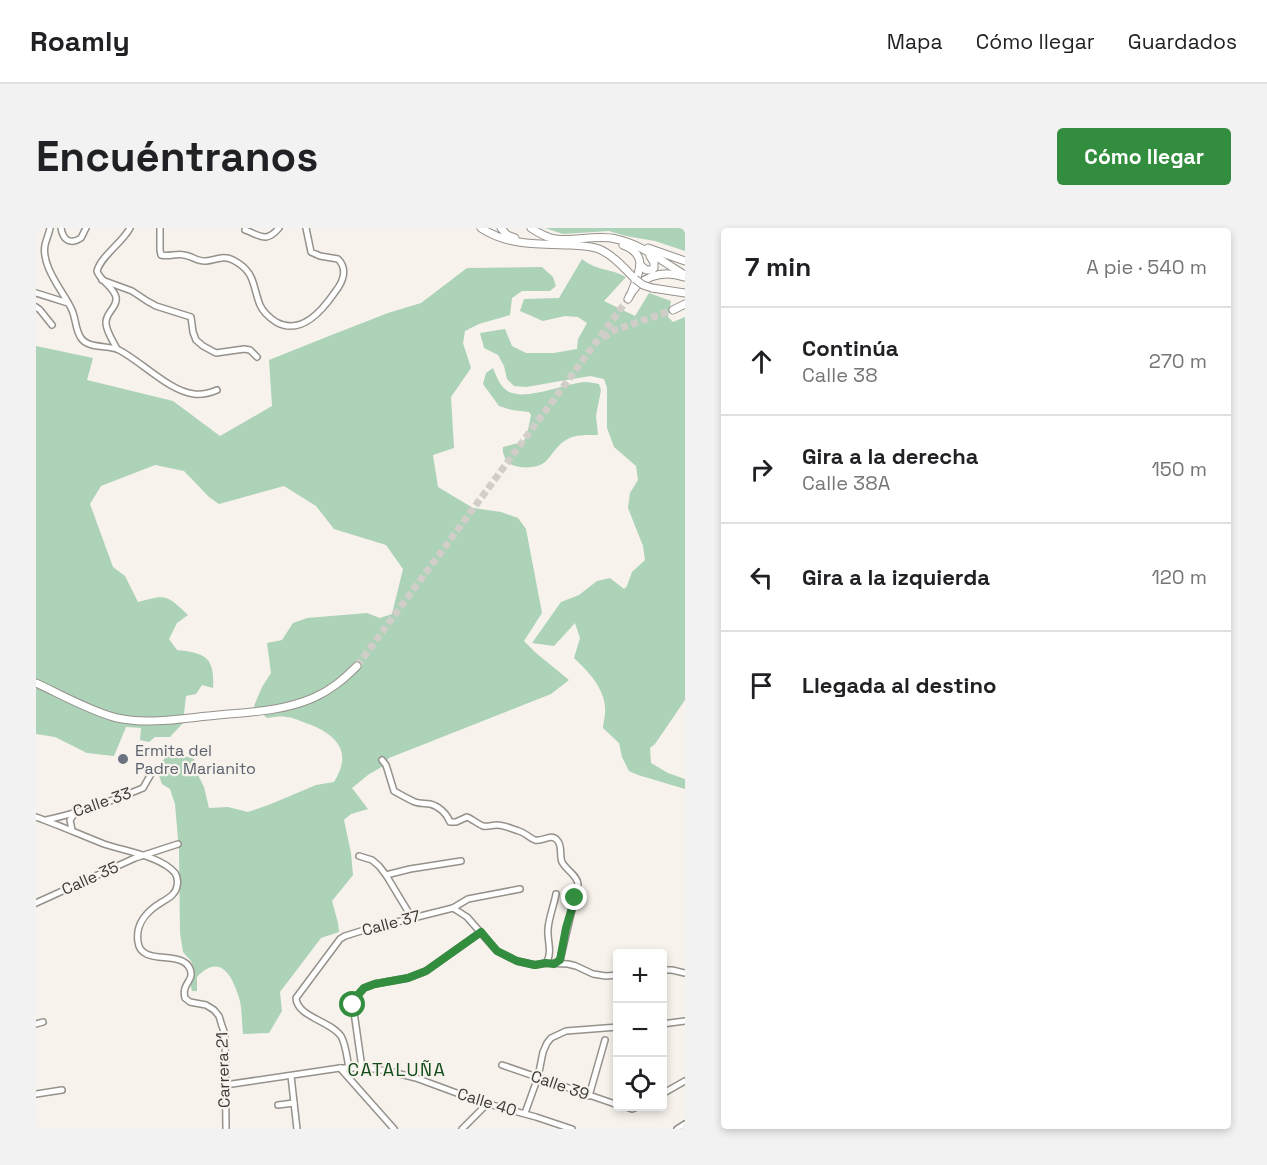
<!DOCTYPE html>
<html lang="es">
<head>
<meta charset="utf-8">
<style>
	body { margin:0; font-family:"Space Grotesk",sans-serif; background:#f2f2f2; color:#202124 }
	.controls { position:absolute; right:18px; bottom:18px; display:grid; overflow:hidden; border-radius:6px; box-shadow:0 3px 9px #0003 }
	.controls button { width:54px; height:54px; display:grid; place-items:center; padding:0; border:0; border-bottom:2px solid #e0e0e0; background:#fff; color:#202124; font:30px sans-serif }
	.stop { position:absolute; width:18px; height:18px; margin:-14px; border:4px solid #338d3e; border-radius:50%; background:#fff }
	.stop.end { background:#338d3e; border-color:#fff; box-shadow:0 2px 6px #0008 }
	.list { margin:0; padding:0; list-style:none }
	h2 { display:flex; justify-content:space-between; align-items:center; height:78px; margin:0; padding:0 24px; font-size:26px }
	h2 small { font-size:20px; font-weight:400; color:#757577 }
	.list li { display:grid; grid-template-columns:39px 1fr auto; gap:18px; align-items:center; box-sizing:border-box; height:108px; padding:0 24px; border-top:2px solid #e0e0e0 }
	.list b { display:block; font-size:22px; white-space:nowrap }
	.list p { margin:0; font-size:20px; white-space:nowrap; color:#757577 }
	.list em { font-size:20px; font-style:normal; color:#757577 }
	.icon { flex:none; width:33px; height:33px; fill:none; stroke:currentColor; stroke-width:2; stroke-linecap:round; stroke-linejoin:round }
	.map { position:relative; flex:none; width:649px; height:901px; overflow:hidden; border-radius:6px }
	header { display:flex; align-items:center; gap:36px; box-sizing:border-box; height:84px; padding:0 30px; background:#fff; border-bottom:2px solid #e0e0e0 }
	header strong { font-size:28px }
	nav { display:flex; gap:33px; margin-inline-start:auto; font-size:21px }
	.intro { display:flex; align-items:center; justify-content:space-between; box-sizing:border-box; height:144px; padding:0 36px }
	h1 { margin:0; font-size:42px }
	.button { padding:15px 27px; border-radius:6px; background:#338d3e; color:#fff; font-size:21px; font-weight:700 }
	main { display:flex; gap:36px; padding:0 36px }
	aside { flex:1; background:#fff; border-radius:6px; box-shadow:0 3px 9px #0003 }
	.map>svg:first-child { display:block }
	.green { fill:#acd2b8 }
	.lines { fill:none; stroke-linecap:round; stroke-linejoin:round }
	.major-tunnel { stroke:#d1cdc8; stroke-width:7; stroke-dasharray:7 3.5; stroke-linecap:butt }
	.minor-casing { stroke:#95918b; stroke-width:8 }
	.major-casing { stroke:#95918b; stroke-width:9 }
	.minor { stroke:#fff; stroke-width:5 }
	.major { stroke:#fff; stroke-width:7 }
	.major-bridge-casing { stroke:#95918b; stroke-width:9; stroke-linecap:butt }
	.major-bridge { stroke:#fff; stroke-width:7 }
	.route { stroke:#338d3e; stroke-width:8 }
	.worship-dot { fill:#6b7280; stroke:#f7f2ec; stroke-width:2 }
	.labels { text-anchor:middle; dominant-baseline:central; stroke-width:4.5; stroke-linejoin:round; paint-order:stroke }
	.worship-label { font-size:16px; fill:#5b616d; stroke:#f7f2ec; text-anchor:start }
	.street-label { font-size:16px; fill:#3a3836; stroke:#f7f2ec }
	.neighbourhood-label { font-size:18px; letter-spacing:1.5px; fill:#134d1b; stroke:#f7f2ec }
</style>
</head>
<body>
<header>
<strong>Roamly</strong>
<nav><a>Mapa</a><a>Cómo llegar</a><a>Guardados</a></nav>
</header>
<div class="intro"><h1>Encuéntranos</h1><a class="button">Cómo llegar</a></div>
<main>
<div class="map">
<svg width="649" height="901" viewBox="0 0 649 901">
	<rect width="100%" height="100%" fill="#f7f2ec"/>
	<g class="green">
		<polygon points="509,0 649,0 649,23 619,13 590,8 573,3 527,6"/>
		<path d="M546,31C560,43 574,40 590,49L568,73L599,88L613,65L635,73L632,89L637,94L649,89V472L619,516L614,520L615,535L632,545L649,551V561L602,547L593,543L586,529L583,515L567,500C567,495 569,490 569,485C571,463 553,444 538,430L544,410L539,395L518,418L496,415L525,374L543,367L561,353L574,350L588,361L591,358L596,344L609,332L607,318L592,280L594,265L602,252L600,238L578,219L571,200V160L568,151L554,148L490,159L478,158L471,151L468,138L462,127L448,120L444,105L469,101L476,118L490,125H518L541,121L542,111L551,95L542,89L529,88L507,93L484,83L488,71L523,70Z"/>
		<path d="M506,39L517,49L520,58L514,63H486L476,70L474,87L443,96L429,103L427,115L435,140L415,169L418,220L397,227L402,259L437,280L465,284L482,290L490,301L506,385L488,413L500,425L533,452L515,466L353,530L347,538L332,547L316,560L332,581L315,586L308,592L315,625L317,647L296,673L302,695L303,704L285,710L244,764L246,783L233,805L207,806C206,796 206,783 204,773C197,749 185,724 161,749V763H156L154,755L157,739L155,733L147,724L144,705L143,623L139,576L134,561L126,556L121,542C134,519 137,524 158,531L161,545L168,559L173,580L192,579L212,584L235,576L280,557L298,554C317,524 301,507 273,496C266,494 257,489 250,489C244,488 237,489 231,490L218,478L226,459L235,445L231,415L246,412L257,395L271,390L331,385L344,390L356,386L367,341L350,317L298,301L280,278L248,258L183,276L173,269L148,243L119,237L65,258L54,276L77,339L89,348L102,374C132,366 130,367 152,387L141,395L133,411L141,422C169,425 179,429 177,460L166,457L160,466L150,468L147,495L134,509H119L113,514L104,512L105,500L90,499L78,528L51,525L19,509L0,506V118L57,130L51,152L137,173L184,208L236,178L233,132L293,108L352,85L385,75L431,40Z"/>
		<path d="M457,140C460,147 463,156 469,161C484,176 529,155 549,154C553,154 558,155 563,156L565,162L560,188L562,207C552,207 539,206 530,212C521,217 517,226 510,233C502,241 484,241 474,236C469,232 466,225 467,219L487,214L491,207L495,187L493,184L476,182L463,178L447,156L450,145Z"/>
	</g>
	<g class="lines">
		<g class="major-tunnel">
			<polyline points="567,110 579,102 637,82"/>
			<polyline points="321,438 592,71"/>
		</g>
		<g class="minor-casing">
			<g id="minor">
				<path d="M14,0C13,6 10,12 9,17C5,38 26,62 35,80C40,89 39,102 45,110C52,121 73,117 83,122C106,134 133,163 158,166C166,167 174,165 181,162"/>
				<path d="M25,0C27,12 34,17 45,10L50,0"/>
				<path d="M124,0V22L125,27C133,29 141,25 148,27C156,28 162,34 170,33C180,32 187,27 197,32C220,44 216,57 224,77C227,84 234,90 240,94C265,108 286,83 299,64C307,54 312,41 302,31L284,28L275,24L270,0"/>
				<path d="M209,2C225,8 230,15 243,0"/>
				<polyline points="66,52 96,63 111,73 120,78 155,89 157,104 160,112 167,118 180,125 208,121 214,122 221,129"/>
				<polyline points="0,65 32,75"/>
				<polyline points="0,79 4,82 16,97"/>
				<path d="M81,121C77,113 70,103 70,95C69,85 82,79 80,69C77,58 64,53 61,43C65,28 86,15 94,0"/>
				<path d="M346,532L350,537L358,563C365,567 372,571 379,574C384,576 389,575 394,576C403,578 411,586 414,594H420L431,589C436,591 442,596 447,598C452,599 456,597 461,597C468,597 476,601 483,603C490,605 493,610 499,612C507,614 515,605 521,612C527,618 523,627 526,634C530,642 541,647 542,656L524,732L518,736"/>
				<path d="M0,589C23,597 45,607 68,616C88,623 125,628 139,645C143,651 142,661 137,666C135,669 129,672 126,674C111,683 99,695 102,714C105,739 146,721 154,741C159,753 145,755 149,770L154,774L170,777L178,782L183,788L186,798L189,806L190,901"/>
				<path d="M10,592C43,585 76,573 107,560L115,546"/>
				<polyline points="36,602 34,592 39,585"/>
				<polyline points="323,628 336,632 343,638 350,647 376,690"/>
				<polyline points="350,647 374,641 425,633"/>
				<polyline points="0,675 99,630 142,616"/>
				<polyline points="417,680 431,689 461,723 481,733 499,737 510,735 532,736 540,738 557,746 570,748 582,747"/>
				<path d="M510,735C517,725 511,712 512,701C513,689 518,677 520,666"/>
				<polyline points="626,742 636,742 649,745"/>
				<polyline points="0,796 7,794"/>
				<polyline points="626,796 649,793"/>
				<polyline points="466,837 582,877"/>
				<polyline points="304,840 358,901"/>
				<path d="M313,840C311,830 310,817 305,808C295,793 261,789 260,770L304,711L309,708L325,703L417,680L432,671L484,661"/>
				<polyline points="326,840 317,777 320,769 328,760 338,756 372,750 390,743 445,704"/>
				<polyline points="255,848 261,901"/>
				<polyline points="189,857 304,840 331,840 352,843 380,850 445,874 500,889 536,901"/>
				<polyline points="0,866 26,862"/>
				<polyline points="626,866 649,853"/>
				<polyline points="553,868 569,812"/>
				<polyline points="242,877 258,875"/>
				<polyline points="587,878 596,881 604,878"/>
				<polyline points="489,885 502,849 507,824 511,815 515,810 530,803 582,799"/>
				<polyline points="426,901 452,875"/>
				<polyline points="641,901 649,896"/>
			</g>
		</g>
		<g class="major-casing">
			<g id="major">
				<path d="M445,0C472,18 504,16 535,17C545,18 554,18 563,21C577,27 588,40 599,51"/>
				<polyline points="465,0 471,7 479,10"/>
				<path d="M495,0C501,4 508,8 515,10C534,15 559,6 580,11C605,16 627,34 649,47"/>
				<path d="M587,17C613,27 603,44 596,63"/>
				<polyline points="612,20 649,33"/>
				<polyline points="604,37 610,42 616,42 618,40 618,35 614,28"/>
				<polyline points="616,60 649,65"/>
				<path d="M592,71C602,49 626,41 648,49"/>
				<polyline points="637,82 649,76"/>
				<path d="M0,455C24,466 56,484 81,490C114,497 148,490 182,487C214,484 247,483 277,470C295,462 307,452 321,438"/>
			</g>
		</g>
		<use href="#minor" class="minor"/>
		<use href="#major" class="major"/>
		<g class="major-bridge-casing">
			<polyline id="major-bridge" points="599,51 607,57 616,60"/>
		</g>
		<use href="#major-bridge" class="major-bridge"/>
	</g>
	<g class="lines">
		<polyline class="route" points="317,777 320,769 328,760 339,756 372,750 390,743 445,704 461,723 481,733 499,737 510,735 518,736 524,732 530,700 539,670"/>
	</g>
	<circle class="worship-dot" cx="87" cy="531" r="6"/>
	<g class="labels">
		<g class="worship-label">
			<text x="99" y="522">Ermita del<tspan x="99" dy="18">Padre Marianito</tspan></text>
		</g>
		<g class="street-label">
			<text transform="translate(66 574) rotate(-19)">Calle 33</text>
			<text transform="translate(54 650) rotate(-24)">Calle 35</text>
			<text transform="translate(355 695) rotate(-15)">Calle 37</text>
			<text transform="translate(187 842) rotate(-92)">Carrera 21</text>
			<text transform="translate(524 857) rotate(19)">Calle 39</text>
			<text transform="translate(451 874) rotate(17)">Calle 40</text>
		</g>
		<g class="neighbourhood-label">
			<text x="361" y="841">CATALUÑA</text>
		</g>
	</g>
</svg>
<div class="controls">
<button>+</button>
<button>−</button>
<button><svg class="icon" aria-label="locate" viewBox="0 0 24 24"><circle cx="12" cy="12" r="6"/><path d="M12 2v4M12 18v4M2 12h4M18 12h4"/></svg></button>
</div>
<div class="stop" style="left:317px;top:777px"></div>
<div class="stop end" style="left:539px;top:670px"></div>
</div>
<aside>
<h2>7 min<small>A pie · 540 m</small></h2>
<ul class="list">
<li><svg class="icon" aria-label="ahead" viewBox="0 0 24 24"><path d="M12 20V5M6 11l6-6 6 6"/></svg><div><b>Continúa</b><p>Calle 38</p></div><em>270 m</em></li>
<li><svg class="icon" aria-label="right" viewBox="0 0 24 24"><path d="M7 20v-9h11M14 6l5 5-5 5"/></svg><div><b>Gira a la derecha</b><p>Calle 38A</p></div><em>150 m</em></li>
<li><svg class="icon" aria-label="left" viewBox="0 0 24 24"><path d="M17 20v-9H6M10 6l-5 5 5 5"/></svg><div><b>Gira a la izquierda</b></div><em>120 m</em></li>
<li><svg class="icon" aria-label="arrive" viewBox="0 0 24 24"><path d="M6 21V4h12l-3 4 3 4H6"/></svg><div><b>Llegada al destino</b></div></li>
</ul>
</aside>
</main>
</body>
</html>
